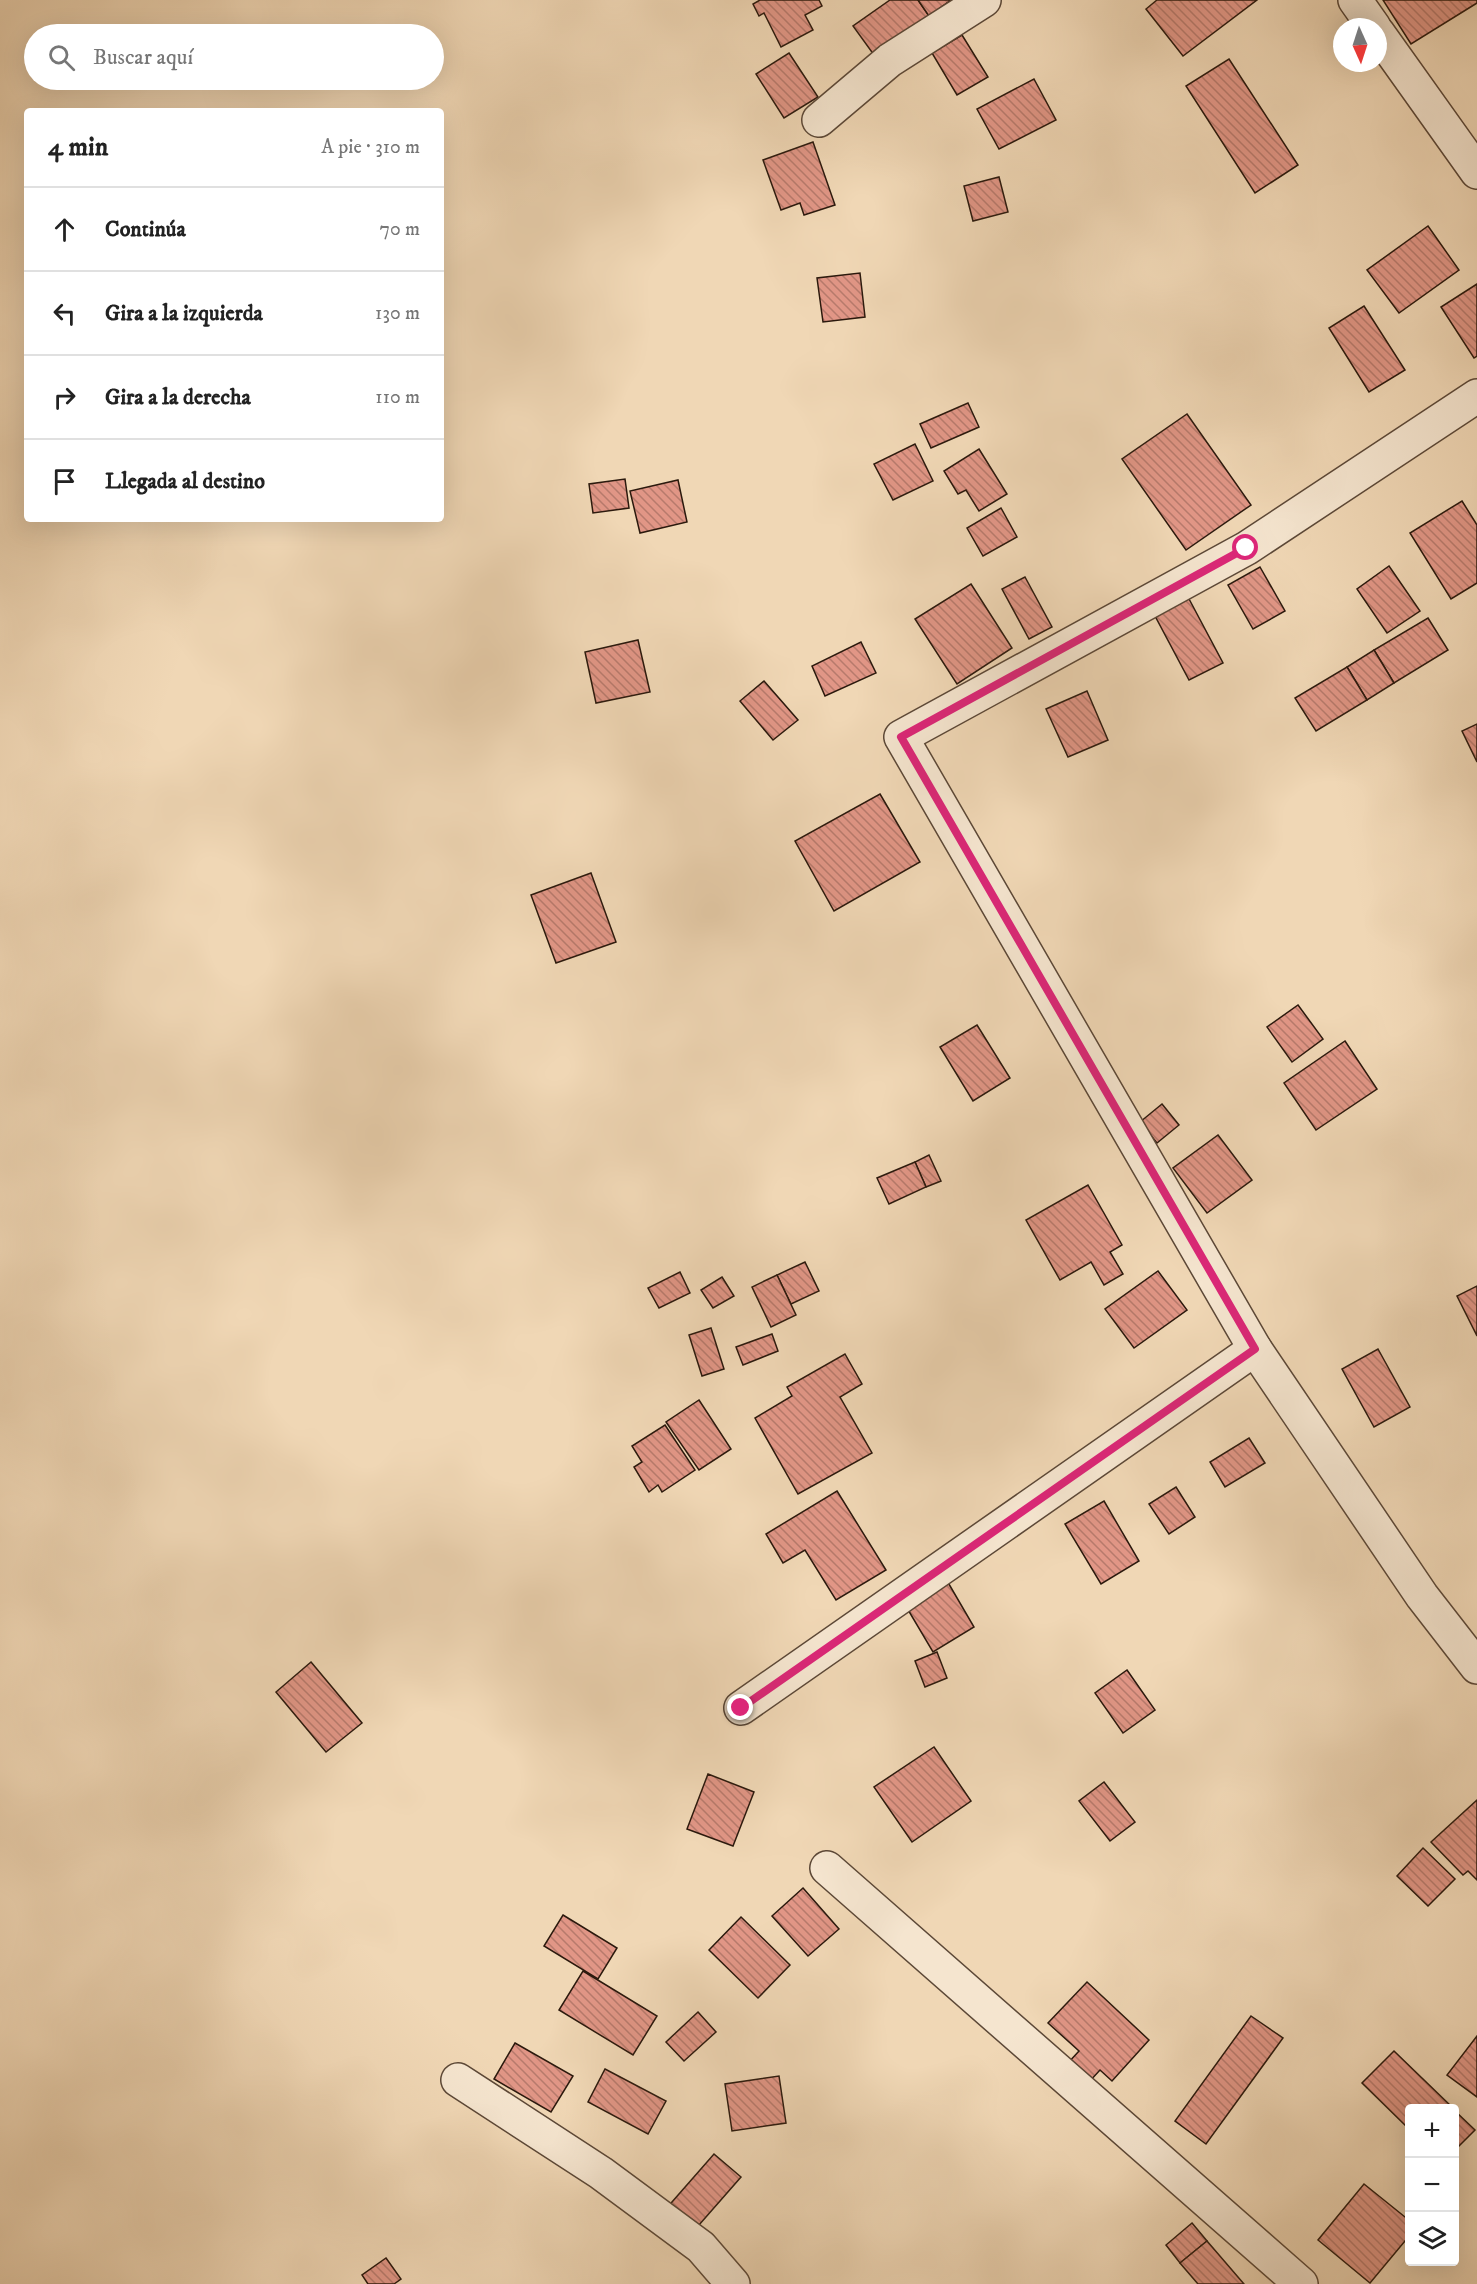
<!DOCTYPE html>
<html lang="es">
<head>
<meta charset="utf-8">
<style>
	body { margin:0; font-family:"IM FELL DW Pica",serif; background:#f6f6f6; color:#222 }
	.controls { position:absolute; right:18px; bottom:18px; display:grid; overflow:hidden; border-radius:6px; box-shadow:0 6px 24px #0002 }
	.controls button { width:54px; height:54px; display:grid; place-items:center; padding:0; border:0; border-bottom:2px solid #e0e0e0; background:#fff; color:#222; font:30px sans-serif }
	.compass { position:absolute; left:1333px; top:18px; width:54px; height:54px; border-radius:50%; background:#fff; box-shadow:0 6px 24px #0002; rotate:177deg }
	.stop { position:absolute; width:18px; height:18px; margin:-14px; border:4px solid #db2777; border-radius:50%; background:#fff }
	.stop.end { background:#db2777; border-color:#fff; box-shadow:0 2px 6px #0008 }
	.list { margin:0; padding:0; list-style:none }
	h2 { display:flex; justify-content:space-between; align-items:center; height:78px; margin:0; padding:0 24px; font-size:26px }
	h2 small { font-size:20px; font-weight:400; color:#767676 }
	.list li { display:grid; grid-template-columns:39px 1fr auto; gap:18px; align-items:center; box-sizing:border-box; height:84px; padding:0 24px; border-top:2px solid #e0e0e0 }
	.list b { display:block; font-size:22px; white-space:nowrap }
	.list em { font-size:20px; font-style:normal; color:#767676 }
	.icon { flex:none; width:33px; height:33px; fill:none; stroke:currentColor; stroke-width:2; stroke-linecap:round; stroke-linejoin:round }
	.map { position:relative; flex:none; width:1477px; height:2284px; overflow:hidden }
	.search { position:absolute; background:#fff; box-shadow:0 6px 24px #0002; left:24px; top:24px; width:420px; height:66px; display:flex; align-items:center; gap:15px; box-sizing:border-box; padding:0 21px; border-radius:33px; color:#767676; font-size:22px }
	.panel { position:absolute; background:#fff; box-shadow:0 6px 24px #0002; left:24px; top:108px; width:420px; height:414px; border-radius:6px }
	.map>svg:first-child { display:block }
	.building { fill:url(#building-back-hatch); stroke:#2b190d; stroke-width:1.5 }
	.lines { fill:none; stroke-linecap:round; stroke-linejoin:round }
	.minor-casing { stroke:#5c4837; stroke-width:36 }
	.minor { stroke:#f5e5cf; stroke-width:33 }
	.route { stroke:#db2777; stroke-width:8 }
</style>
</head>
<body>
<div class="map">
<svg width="1477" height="2284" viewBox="0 0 1477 2284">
	<defs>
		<pattern id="building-back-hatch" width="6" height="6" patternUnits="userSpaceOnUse" patternTransform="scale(1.5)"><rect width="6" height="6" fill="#e19686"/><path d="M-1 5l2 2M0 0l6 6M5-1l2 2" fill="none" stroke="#b77a6c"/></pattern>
	</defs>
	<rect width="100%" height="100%" fill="#f0d7b5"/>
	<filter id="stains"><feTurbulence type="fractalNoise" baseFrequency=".00333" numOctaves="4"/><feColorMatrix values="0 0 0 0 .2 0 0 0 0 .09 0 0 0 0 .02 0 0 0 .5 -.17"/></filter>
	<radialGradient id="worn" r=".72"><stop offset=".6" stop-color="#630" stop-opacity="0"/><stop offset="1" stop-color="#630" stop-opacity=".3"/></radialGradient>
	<g class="building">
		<polygon points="760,0 819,0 822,6 805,15 813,30 781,47 764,13 759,16 753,4"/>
		<polygon points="890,0 918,0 929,16 874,55 853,26"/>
		<polygon points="918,0 951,0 929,16"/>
		<polygon points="1157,0 1257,0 1183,56 1146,9"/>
		<polygon points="1383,0 1477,0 1477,3 1411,44"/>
		<polygon points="962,35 988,77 957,95 932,53"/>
		<polygon points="789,53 818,97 784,118 756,74"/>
		<polygon points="1229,59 1298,165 1255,193 1186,86"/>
		<polygon points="1034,79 1056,120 999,149 977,109"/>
		<polygon points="813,142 835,205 804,215 800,203 781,210 763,160"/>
		<polygon points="999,177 1008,212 973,221 964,186"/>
		<polygon points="1428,226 1459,270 1399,313 1367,270"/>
		<polygon points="860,273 865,317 823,322 817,278"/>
		<polygon points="1477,284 1477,356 1474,358 1441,307"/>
		<polygon points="1364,306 1405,370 1369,392 1329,328"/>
		<polygon points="968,403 979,427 931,448 920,424"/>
		<polygon points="1187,414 1251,505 1186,550 1122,459"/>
		<polygon points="915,444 933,481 893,500 874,464"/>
		<polygon points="979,449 1007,494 979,511 966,490 958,494 944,471"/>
		<polygon points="625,479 629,508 593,513 589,484"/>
		<polygon points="678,480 687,522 640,533 630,491"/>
		<polygon points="1462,501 1477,525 1477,583 1451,599 1410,533"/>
		<polygon points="1001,508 1017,537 983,556 967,528"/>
		<polygon points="1389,566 1420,611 1387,633 1357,589"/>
		<polygon points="1260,567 1285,611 1253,629 1228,585"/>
		<polygon points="1025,577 1052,627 1029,639 1002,589"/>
		<polygon points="971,584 1012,648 957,684 915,619"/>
		<polygon points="1188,597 1223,663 1189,680 1154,614"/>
		<polygon points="1428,618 1448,650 1394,683 1374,650"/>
		<polygon points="638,640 650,692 596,703 585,652"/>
		<polygon points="861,642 876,673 825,696 812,666"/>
		<polygon points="1374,650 1394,683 1367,700 1347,667"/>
		<polygon points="1347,667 1367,700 1316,731 1295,698"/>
		<polygon points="764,681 798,720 773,740 740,701"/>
		<polygon points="1087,691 1108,740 1068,757 1046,709"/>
		<polygon points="1477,724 1477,762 1462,731"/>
		<polygon points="880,794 920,862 834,911 795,841"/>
		<polygon points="591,873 616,942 556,963 531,895"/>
		<polygon points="1298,1005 1323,1039 1292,1062 1267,1027"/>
		<polygon points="977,1025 1010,1078 973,1101 940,1047"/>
		<polygon points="1345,1041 1377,1089 1316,1130 1284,1083"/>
		<polygon points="1162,1104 1179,1125 1157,1143 1140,1122"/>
		<polygon points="1218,1135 1252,1180 1207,1213 1173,1168"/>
		<polygon points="929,1155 941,1181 926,1187 915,1162"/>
		<polygon points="915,1162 926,1187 889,1204 877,1178"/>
		<polygon points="1088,1185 1122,1245 1110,1252 1123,1274 1104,1285 1091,1262 1060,1280 1026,1220"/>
		<polygon points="805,1262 819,1291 791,1304 777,1275"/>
		<polygon points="1158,1271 1187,1310 1134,1348 1105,1309"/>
		<polygon points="680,1272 690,1293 659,1308 648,1288"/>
		<polygon points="777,1275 796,1315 771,1327 752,1287"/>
		<polygon points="722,1277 734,1296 713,1308 701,1290"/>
		<polygon points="1477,1286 1477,1336 1457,1296"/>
		<polygon points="711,1328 724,1369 702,1376 689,1335"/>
		<polygon points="772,1334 778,1351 743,1365 736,1347"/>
		<polygon points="1378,1349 1410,1407 1374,1427 1342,1369"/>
		<polygon points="845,1354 862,1384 840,1397 872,1453 798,1494 755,1418 792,1396 787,1387"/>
		<polygon points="699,1400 731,1449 699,1470 666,1422"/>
		<polygon points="665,1425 695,1470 662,1492 658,1485 649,1492 634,1467 642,1462 632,1446"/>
		<polygon points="1249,1438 1265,1463 1225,1487 1210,1462"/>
		<polygon points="1176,1487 1195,1517 1169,1534 1149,1504"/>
		<polygon points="837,1491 886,1570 836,1600 805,1550 783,1563 766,1534"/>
		<polygon points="1104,1501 1139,1561 1101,1584 1065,1524"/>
		<polygon points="946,1579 974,1627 933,1652 904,1603"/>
		<polygon points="937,1652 947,1678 925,1687 915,1661"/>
		<polygon points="311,1662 362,1723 326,1752 276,1692"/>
		<polygon points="1127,1670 1155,1710 1123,1733 1095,1693"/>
		<polygon points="934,1747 971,1801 912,1842 874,1787"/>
		<polygon points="708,1774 754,1792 733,1846 687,1829"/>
		<polygon points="1104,1782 1135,1822 1110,1841 1079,1801"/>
		<polygon points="1477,1800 1477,1880 1468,1871 1463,1875 1431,1842"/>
		<polygon points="1423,1848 1455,1879 1428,1906 1397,1876"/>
		<polygon points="803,1888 839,1929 808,1956 772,1916"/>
		<polygon points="563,1915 617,1948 598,1979 544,1946"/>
		<polygon points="741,1917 790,1965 758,1998 709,1950"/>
		<polygon points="583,1971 657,2016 633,2055 559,2010"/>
		<polygon points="1087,1982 1149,2040 1112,2081 1100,2070 1089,2082 1068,2063 1079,2051 1048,2023"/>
		<polygon points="698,2012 716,2032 684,2061 666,2042"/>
		<polygon points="1251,2016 1283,2038 1206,2144 1175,2121"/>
		<polygon points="1477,2036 1477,2097 1447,2075"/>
		<polygon points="515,2043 573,2076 551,2112 494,2079"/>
		<polygon points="1394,2051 1453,2108 1410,2108 1410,2130 1362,2083"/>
		<polygon points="605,2069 666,2101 648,2134 588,2102"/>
		<polygon points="779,2076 786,2123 732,2131 725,2084"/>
		<polygon points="1454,2110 1475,2130 1454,2151"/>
		<polygon points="714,2154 741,2177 692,2233 665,2210"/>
		<polygon points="1364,2184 1410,2221 1410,2235 1370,2283 1318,2240"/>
		<polygon points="1192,2223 1207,2241 1180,2263 1166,2245"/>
		<polygon points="1207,2241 1244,2284 1198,2284 1180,2263"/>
		<polygon points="386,2258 401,2279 394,2284 368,2284 362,2275"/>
	</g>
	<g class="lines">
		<g class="minor-casing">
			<g id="minor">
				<polyline points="1355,0 1374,27"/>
				<polyline points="1378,33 1477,172"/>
				<polyline points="819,120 890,60 984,0"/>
				<polyline points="1477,396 1247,548 901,737 1255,1349 1422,1596 1477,1667"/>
				<polyline points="741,1708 1255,1349"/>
				<polyline points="827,1868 1301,2284"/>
				<polyline points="458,2080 601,2173 701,2247 733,2284"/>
			</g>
		</g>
		<use href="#minor" class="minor"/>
	</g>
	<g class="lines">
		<polyline class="route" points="741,1708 1255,1349 901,737 1246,548"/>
	</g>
	<rect width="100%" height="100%" filter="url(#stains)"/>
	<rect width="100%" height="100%" fill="url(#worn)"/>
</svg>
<div class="controls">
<button>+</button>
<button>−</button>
<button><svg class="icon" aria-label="layers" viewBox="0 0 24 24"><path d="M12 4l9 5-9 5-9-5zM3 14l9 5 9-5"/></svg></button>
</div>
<svg class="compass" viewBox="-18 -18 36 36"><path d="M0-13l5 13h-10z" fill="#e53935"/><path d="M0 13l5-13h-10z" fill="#767676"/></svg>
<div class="stop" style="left:1246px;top:548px"></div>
<div class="stop end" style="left:741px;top:1708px"></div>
<div class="search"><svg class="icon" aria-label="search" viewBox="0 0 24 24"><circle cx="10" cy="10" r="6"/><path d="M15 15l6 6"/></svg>Buscar aquí</div>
<section class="panel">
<h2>4 min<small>A pie · 310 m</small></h2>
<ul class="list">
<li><svg class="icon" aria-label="ahead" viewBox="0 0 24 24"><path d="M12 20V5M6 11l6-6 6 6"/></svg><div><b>Continúa</b></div><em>70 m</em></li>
<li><svg class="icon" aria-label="left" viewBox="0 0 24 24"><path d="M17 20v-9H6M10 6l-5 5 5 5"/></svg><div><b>Gira a la izquierda</b></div><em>130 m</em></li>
<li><svg class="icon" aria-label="right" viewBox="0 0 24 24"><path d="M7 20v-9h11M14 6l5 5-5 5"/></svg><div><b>Gira a la derecha</b></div><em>110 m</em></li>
<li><svg class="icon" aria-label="arrive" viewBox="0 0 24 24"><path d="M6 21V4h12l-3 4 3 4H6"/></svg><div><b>Llegada al destino</b></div></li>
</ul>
</section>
</div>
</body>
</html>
